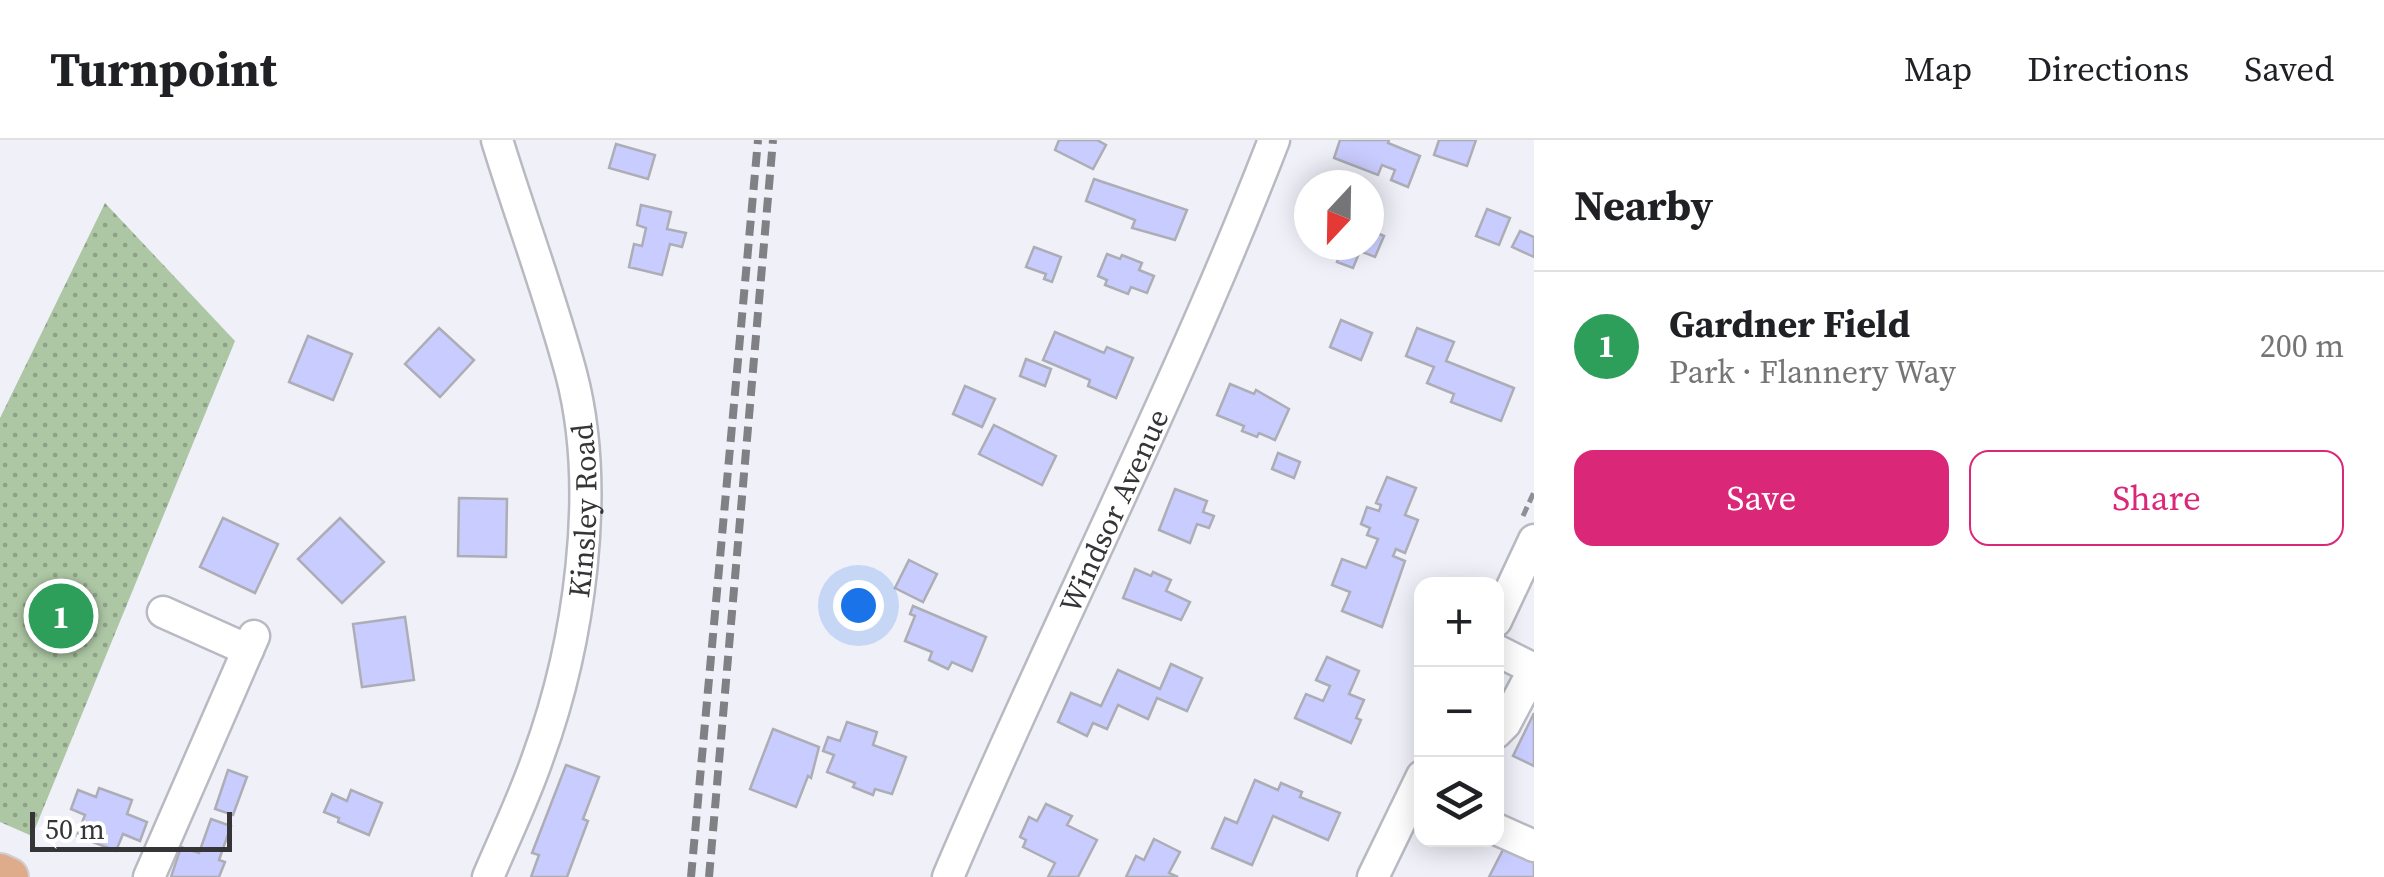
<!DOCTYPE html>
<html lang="en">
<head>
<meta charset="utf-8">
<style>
	body { margin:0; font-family:"Source Serif 4",serif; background:#f2f2f2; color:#202124 }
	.controls { position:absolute; right:30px; bottom:30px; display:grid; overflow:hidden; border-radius:20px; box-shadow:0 5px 25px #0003 }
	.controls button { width:90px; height:90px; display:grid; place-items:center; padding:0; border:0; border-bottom:2px solid #e0e0e0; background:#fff; color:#202124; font:50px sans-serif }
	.compass { position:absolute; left:1294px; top:30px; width:90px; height:90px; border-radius:50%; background:#fff; box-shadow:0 5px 25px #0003; rotate:202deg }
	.scale { position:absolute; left:30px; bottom:25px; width:202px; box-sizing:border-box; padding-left:10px; border:5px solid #353538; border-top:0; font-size:28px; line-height:35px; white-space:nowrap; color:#353538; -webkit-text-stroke:8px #fff; paint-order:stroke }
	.you { position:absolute; left:858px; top:465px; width:35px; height:35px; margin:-25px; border:8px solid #fff; border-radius:50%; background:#1a73e8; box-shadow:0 0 0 15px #1a73e833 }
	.badge { display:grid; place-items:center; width:65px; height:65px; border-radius:50%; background:#db2777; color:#fff; font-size:32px; font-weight:700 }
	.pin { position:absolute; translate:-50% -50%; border:5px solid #fff; box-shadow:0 2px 10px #0006 }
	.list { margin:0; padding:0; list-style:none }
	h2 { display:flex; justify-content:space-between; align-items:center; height:130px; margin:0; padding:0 40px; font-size:42px }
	h2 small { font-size:32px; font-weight:400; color:#757577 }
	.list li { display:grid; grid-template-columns:65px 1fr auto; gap:30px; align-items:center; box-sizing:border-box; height:150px; padding:0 40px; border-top:2px solid #e0e0e0 }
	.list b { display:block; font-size:38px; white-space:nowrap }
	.list p { margin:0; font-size:32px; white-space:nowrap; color:#757577 }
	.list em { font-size:32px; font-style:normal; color:#757577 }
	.actions { display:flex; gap:20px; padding:30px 40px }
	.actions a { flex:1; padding:22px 0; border:2px solid #db2777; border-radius:20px; text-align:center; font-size:35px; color:#db2777 }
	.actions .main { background:#db2777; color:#fff }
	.icon { flex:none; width:55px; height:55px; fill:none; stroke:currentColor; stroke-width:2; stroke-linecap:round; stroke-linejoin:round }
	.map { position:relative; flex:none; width:1534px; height:737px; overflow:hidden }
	header { display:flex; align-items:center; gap:60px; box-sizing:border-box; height:140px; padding:0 50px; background:#fff; border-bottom:2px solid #e0e0e0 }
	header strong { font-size:48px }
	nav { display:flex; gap:55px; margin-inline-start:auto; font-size:35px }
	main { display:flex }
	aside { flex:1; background:#fff }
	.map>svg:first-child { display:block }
	.park { fill:url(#park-dots) }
	.building { fill:#c9ccfe; stroke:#acadb5; stroke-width:2.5 }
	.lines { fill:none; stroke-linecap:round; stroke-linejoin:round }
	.minor-casing { stroke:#b8b9c1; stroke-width:35 }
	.major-casing { stroke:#cfcfcf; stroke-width:42 }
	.path { stroke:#8f8f95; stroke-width:5; stroke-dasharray:10 5; stroke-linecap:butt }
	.minor { stroke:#fff; stroke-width:30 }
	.major { stroke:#deab8b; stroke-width:38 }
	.rail { stroke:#808085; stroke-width:8; stroke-dasharray:15 8; stroke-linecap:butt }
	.labels { text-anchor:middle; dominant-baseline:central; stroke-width:9; stroke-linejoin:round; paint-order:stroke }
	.street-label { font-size:30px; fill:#353538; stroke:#fff }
</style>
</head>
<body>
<header>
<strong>Turnpoint</strong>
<nav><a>Map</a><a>Directions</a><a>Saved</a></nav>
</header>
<main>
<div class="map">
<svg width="1534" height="737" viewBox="0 0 1534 737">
	<defs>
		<pattern id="park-dots" width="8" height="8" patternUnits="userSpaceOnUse" patternTransform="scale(2.5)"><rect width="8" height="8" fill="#adc7a4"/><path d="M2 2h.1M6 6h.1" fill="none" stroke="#8ea287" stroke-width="1.8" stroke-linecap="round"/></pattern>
	</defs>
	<rect width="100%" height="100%" fill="#f0f0f9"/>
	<polygon class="park" points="105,63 235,201 32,696 0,682 0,278"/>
	<g class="building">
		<polygon points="1059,0 1097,0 1106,5 1093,29 1055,10"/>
		<polygon points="1340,0 1389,0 1388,3 1420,16 1408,47 1391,40 1395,30 1382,25 1378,35 1334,18"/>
		<polygon points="1439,0 1476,0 1467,26 1434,15"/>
		<polygon points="616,4 655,15 648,39 609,28"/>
		<polygon points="1094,39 1187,70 1175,100 1132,88 1135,80 1086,61"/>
		<polygon points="641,65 671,72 667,89 686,93 682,107 670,104 662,135 629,127 634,104 642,106 646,88 637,85"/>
		<polygon points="1487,69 1510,78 1499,105 1476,96"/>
		<polygon points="1369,84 1372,85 1370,90 1384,96 1375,117 1360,111 1353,128 1337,122 1340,114 1316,105 1369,105"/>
		<polygon points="1520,91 1534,97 1534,117 1512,107"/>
		<polygon points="1034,107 1061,117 1052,142 1044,139 1046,134 1026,127"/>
		<polygon points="1107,114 1120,119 1122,115 1142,123 1139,130 1154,136 1147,153 1131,147 1128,154 1105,145 1107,140 1098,136"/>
		<polygon points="1341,180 1372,193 1361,220 1330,207"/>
		<polygon points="439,188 474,220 440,257 405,224"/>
		<polygon points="1417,188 1454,202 1446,221 1514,248 1501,281 1451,262 1454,254 1427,243 1434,227 1406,216"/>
		<polygon points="1055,192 1104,213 1107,207 1133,218 1116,258 1088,246 1090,240 1043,220"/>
		<polygon points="308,196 352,214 333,260 289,242"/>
		<polygon points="1026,219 1051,229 1045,246 1020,236"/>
		<polygon points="1230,244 1254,254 1256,250 1289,269 1275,300 1259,293 1257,297 1242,291 1244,286 1217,275"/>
		<polygon points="965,246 995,259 982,287 953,274"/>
		<polygon points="994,285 1056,316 1042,345 979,314"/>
		<polygon points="1278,313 1300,322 1294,338 1272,329"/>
		<polygon points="1387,337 1416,348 1405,375 1418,380 1405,413 1396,409 1393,416 1405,421 1382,487 1342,471 1350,452 1332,445 1342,419 1366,428 1378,399 1367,395 1370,388 1361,384 1367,367 1379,371 1381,365 1376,363"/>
		<polygon points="1175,349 1207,361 1203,372 1214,376 1209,388 1197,384 1190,403 1159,390"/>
		<polygon points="459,358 507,359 506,417 458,416"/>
		<polygon points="223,378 278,404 255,453 200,427"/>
		<polygon points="340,378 384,422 342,463 298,419"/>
		<polygon points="909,420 937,434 923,462 895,448"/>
		<polygon points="1135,429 1151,436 1153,432 1171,440 1166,451 1190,462 1181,480 1123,458"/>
		<polygon points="913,466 986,497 972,531 952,522 948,529 929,520 932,512 905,501 915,476 910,474"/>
		<polygon points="405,477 414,540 362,547 353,484"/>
		<polygon points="1327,517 1359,531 1349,554 1364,560 1356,578 1361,580 1351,603 1295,578 1306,554 1323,561 1330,546 1316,540"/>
		<polygon points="1171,524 1202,538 1187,571 1157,558 1148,579 1118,565 1107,589 1093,583 1087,596 1058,582 1071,553 1101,566 1118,530 1160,549"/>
		<polygon points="1534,573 1534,626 1513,616"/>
		<polygon points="847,582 877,592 873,605 906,617 892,654 875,649 873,655 853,647 855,643 827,632 834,615 823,611 828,597 840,601"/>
		<polygon points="773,589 819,607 811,638 808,636 796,667 750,649"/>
		<polygon points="566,625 599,637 583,679 588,681 567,737 531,737 539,715 532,713"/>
		<polygon points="228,630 247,637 233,675 215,669"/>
		<polygon points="1255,640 1278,650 1281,643 1302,652 1300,657 1340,673 1328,700 1273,676 1252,725 1212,708 1225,678 1237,683"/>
		<polygon points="99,648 132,660 127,674 147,682 140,701 123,694 116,711 77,696 85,675 71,669 78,650 96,657"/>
		<polygon points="351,650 382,663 369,695 338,682 339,678 324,672 332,654 347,661"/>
		<polygon points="1046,664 1072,676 1067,685 1097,700 1078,737 1048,737 1055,723 1023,707 1026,700 1020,697 1029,677 1037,681"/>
		<polygon points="211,679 231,686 219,720 225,722 219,737 171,737 181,707 199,713"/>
		<polygon points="1154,699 1180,712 1169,733 1178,737 1126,737 1136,716 1144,720"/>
		<polygon points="1508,700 1534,712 1534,737 1489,737"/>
	</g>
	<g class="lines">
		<g class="minor-casing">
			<g id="minor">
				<polyline points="163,472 248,510"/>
				<polyline points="1496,481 1534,400"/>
				<polyline points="1496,510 1534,529"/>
				<polyline points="1496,593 1505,584 1534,529"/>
				<polyline points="1496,689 1534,706"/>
				<polyline points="149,737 254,496"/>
				<path id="s1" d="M488,737C505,697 524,658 538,617C579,505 602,350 571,233C550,155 521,78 497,0"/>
				<path id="s2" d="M948,737C1053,490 1177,251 1274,0"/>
				<polyline points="1373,737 1422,636"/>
			</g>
		</g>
		<g class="major-casing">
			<polyline id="major" points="0,733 9,737"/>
		</g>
		<polyline class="path" points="1523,376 1534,352"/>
		<use href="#minor" class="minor"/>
		<use href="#major" class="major"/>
		<g class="rail">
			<polyline points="691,737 758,0"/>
			<polyline points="709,737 773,0"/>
		</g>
	</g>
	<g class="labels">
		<g class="street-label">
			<text stroke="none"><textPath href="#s2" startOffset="402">Windsor Avenue</textPath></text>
			<text stroke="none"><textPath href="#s1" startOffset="382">Kinsley Road</textPath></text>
		</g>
	</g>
</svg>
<div class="controls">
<button>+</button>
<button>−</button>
<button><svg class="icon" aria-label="layers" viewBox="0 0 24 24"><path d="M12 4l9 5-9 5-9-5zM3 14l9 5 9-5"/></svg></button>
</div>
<svg class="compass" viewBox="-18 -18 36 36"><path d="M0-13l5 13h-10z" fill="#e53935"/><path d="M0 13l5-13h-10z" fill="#757577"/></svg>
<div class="scale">50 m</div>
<div class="you"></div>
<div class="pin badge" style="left:61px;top:476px;background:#2e9e5b">1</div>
</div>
<aside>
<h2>Nearby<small></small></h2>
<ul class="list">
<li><span class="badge" style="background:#2e9e5b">1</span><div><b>Gardner Field</b><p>Park · Flannery Way</p></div><em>200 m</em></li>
</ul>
<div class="actions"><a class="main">Save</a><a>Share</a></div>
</aside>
</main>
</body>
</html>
